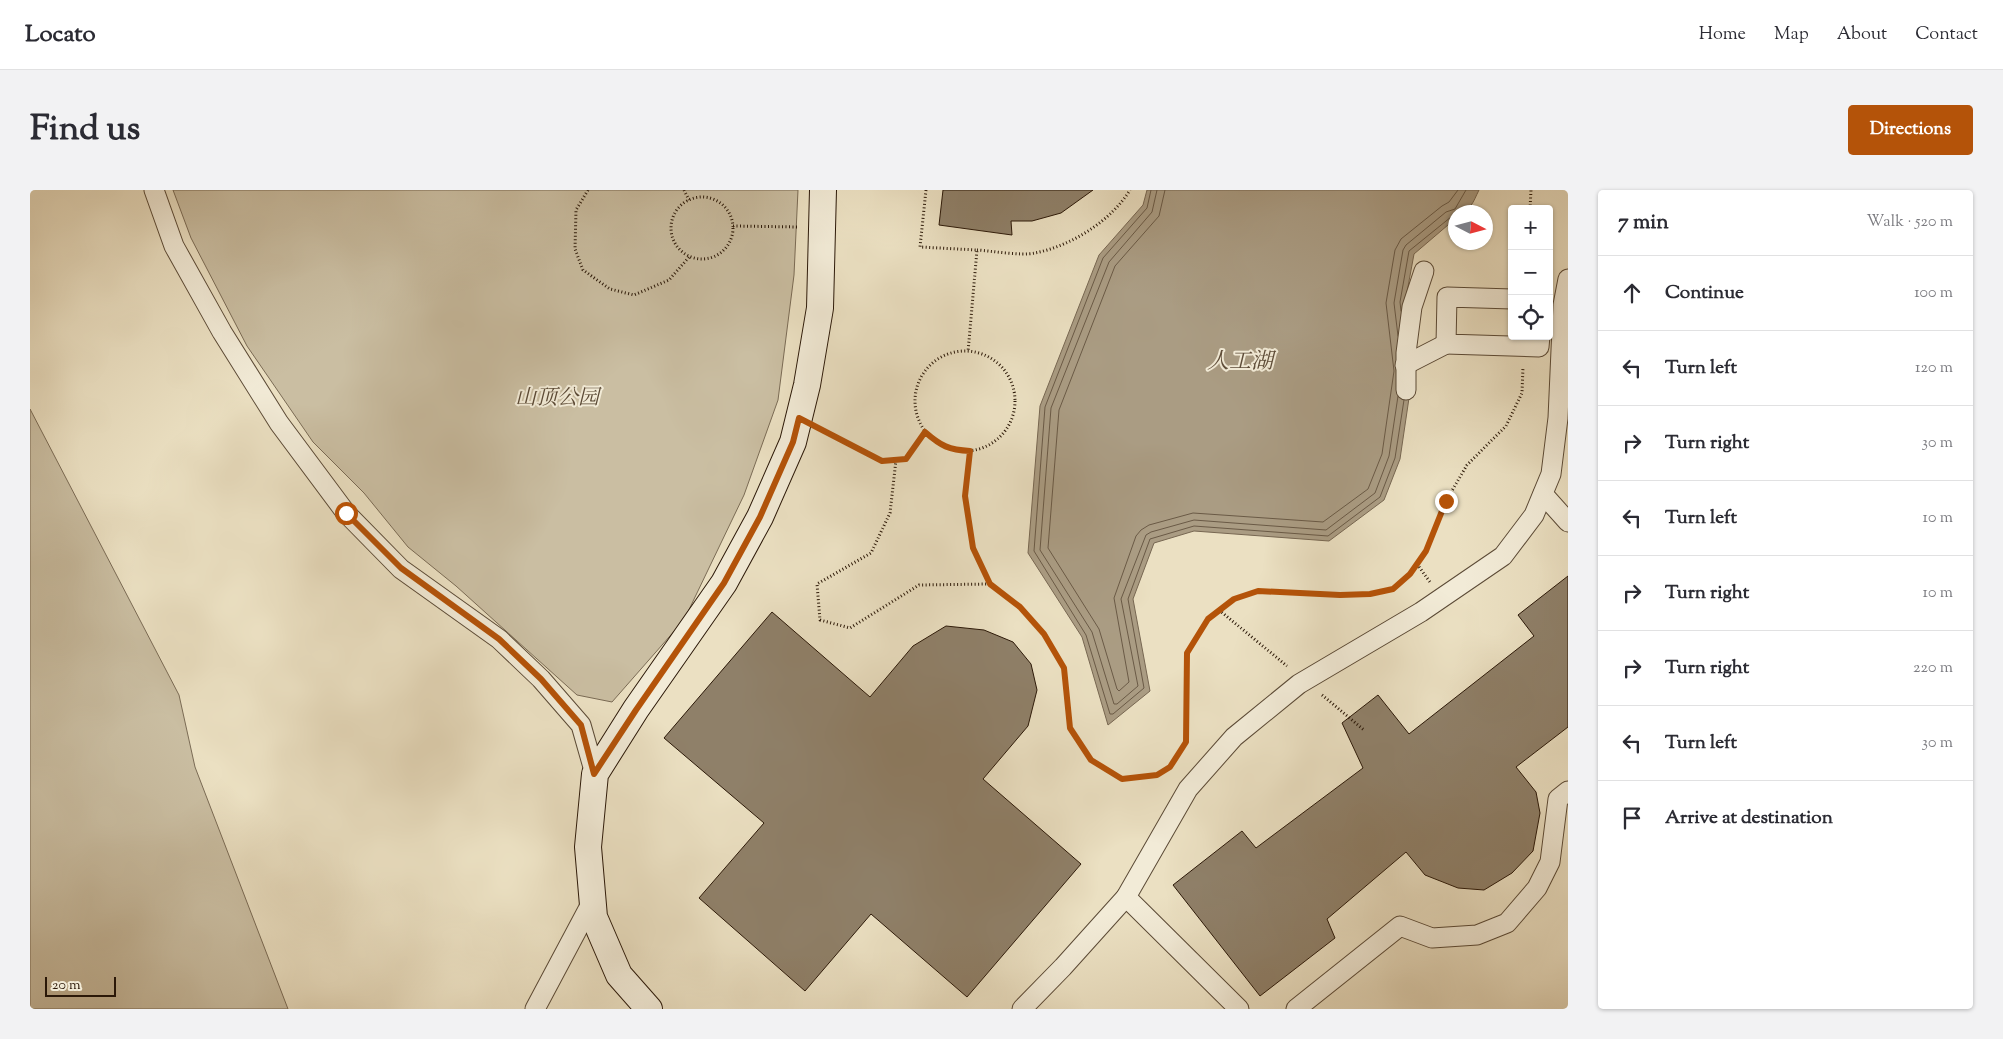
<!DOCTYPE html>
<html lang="en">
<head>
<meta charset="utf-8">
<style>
	body { margin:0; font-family:"Sorts Mill Goudy","Noto Serif SC",serif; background:#f2f2f3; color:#2b2b33 }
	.controls { position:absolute; right:15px; top:15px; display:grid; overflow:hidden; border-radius:5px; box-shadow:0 1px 4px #0004 }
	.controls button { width:45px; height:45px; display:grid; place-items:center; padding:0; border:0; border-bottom:1px solid #e1e1e2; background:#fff; color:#2b2b33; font:25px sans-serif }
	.compass { position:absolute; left:1418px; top:15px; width:45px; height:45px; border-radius:50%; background:#fff; box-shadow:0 1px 4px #0004; rotate:96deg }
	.scale { position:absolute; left:15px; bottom:12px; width:71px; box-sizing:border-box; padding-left:5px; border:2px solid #2b1808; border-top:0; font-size:14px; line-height:18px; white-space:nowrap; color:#2b1808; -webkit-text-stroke:4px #f2ebd7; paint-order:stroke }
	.stop { position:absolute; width:15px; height:15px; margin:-11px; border:4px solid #b45309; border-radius:50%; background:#fff }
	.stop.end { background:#b45309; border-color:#fff; box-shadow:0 1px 5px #0008 }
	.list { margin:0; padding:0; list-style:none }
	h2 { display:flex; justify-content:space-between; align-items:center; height:65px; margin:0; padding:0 20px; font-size:21px }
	h2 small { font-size:16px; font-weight:400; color:#7c7c81 }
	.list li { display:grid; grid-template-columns:32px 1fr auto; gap:15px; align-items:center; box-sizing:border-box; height:75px; padding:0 20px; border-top:1px solid #e1e1e2 }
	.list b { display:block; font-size:19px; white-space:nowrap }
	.list em { font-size:16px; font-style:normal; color:#7c7c81 }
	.icon { flex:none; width:28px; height:28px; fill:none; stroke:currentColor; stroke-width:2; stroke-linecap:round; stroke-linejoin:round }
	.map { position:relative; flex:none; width:1538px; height:819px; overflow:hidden; border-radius:5px }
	header { display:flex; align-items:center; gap:30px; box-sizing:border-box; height:70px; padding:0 25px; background:#fff; border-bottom:1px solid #e1e1e2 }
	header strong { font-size:24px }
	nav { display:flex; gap:28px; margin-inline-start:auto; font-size:18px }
	.intro { display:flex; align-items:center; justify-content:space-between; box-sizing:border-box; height:120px; padding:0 30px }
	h1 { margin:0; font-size:35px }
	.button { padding:12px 22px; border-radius:5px; background:#b45309; color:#fff; font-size:18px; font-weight:700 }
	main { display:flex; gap:30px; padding:0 30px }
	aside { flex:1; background:#fff; border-radius:5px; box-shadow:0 1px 4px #0004 }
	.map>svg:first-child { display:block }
	.green { fill:#cabea2; stroke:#7a6b55 }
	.water { fill:#aa9c83; stroke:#776752 }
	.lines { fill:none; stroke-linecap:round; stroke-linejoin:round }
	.shore { stroke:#6a5a46; stroke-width:1 }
	.building { fill:#8f8069; stroke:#2b1808 }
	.street-casing { stroke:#5b4a36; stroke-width:21 }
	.secondary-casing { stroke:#2b1808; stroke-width:28 }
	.path { stroke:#2b1808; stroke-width:3; stroke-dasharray:1 2.5; stroke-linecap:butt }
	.street { stroke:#f2ebd7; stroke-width:19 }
	.secondary { stroke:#f2ebd7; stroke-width:26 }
	.route { stroke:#b45309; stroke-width:6 }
	.labels { text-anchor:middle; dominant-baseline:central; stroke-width:4; stroke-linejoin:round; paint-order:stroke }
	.park-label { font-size:21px; font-style:italic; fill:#5b4a36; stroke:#f2ebd7 }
	.water-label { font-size:22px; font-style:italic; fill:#5e4d39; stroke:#f2ebd7 }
</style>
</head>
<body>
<header>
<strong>Locato</strong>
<nav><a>Home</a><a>Map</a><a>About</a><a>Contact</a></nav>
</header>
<div class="intro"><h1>Find us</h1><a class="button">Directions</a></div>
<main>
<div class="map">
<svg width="1538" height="819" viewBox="0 0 1538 819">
	<rect width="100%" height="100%" fill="#ebe0c2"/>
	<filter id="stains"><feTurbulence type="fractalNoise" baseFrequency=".004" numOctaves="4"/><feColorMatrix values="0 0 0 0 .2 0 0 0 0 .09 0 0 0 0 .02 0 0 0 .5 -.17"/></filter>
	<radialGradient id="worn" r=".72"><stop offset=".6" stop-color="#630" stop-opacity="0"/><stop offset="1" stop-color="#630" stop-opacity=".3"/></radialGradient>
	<g class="green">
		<polygon points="143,0 768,0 764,85 748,210 714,305 654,430 582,512 547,505 426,396 378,357 334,303 283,252 217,156 161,48"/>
		<polygon points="0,219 149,505 165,577 258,819 0,819"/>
	</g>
	<path class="water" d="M1117,0H1449C1443,12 1441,22 1426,22L1425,29L1384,64L1375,113L1383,181L1370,269L1354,310L1299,351L1164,341L1124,353L1103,409L1120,501L1078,535L1052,447L998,363L1010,216L1069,65L1113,15Z"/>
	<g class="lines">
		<g class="shore">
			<polyline points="1121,0 1117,18 1073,68 1015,217 1004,361 1056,445 1080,524 1083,524 1114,498 1098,409 1120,349 1164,336 1298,346 1350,307 1365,268 1374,210"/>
			<polyline points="1127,0 1122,22 1079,72 1021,218 1010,360 1062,442 1084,514 1087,514 1108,496 1091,409 1116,345 1121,342 1164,330 1296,340 1345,303 1359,266 1368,206"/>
			<polyline points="1135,0 1129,26 1085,76 1029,220 1018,358 1069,439 1087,499 1089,501 1099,492 1084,408 1106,346 1111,340 1119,335 1163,323 1293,332 1338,299 1352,264 1364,181 1356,113 1365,60 1371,49 1412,16 1419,12 1428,0"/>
			<polyline points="1371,121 1370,112 1379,61 1421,27 1426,26"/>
			<polyline points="1368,146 1364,113 1373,60 1376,55 1416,22 1425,19 1436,0"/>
		</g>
	</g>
	<g class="building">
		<polygon points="913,0 1063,0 1031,23 1002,31 981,31 982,45 909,35"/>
		<polygon points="1538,386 1538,537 1486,577 1506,602 1510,623 1503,661 1482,683 1454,700 1428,698 1395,685 1376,662 1297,729 1305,748 1230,806 1143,695 1212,641 1226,658 1333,578 1312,533 1348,505 1379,544 1504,446 1488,425"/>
		<polygon points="742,422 840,507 883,456 916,436 954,440 983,452 1001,474 1007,500 998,536 953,589 1051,674 937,807 841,724 775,801 669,708 734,633 634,548"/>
	</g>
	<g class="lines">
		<g class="street-casing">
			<g id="street">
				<polyline points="124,0 144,56 192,142 249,233 316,323 371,379 469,449 511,489 551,535 565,584"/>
				<polyline points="1482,109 1417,107 1416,154 1509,157 1510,146"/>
				<polyline points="1375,175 1416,154"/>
				<polyline points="1376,200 1376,163 1382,117 1394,81"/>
				<polyline points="1513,304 1538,332"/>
				<polyline points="1096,707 1209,819"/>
				<polyline points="505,819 563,710"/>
				<polyline points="992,819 1033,777 1096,707 1158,599 1204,547 1269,494 1391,422 1473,366 1504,325 1521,284 1528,228 1533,115 1538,89"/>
				<polyline points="1266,819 1370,736 1402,748 1447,745 1477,733 1507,698 1520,672 1528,609 1538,601"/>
			</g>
		</g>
		<g class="secondary-casing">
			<polyline id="secondary" points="619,819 589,785 564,727 558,657 565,584 606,519 694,393 730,327 763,252 777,195 790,118 793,0"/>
		</g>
		<g class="path">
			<polyline points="558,0 546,20 545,59 553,80 580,99 604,105 639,90 660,66"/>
			<polyline points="654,0 659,10"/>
			<polyline points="896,0 890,57 947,60 938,162"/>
			<circle cx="672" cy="38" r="31"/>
			<polyline points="1500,19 1501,0"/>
			<polyline points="703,36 769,37"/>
			<path d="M947,60C962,61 991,66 1005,63C1041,56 1081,31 1100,0"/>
			<circle cx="935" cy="211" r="50"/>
			<polyline points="792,240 852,271 876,269 895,242"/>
			<polyline points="940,261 935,306 943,358 960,394 990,417 1015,444 1034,478 1040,538 1061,570 1092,589 1127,585 1140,577 1156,552 1157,463 1178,429 1204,409 1228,401 1310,405 1340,404 1363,399 1380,384 1396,361 1416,311 1437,275 1476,236 1492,203 1493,177"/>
			<polyline points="866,270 860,323 841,363 787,394 790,430 820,438 889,395 960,394"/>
			<polyline points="1387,374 1400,392"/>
			<polyline points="1189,420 1257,476"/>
			<polyline points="1292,505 1334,540"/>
		</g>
		<use href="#street" class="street"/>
		<use href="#secondary" class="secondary"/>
	</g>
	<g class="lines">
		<path class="route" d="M316,323L371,378L469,449L511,489L551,535L564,584L606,520L694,393L730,327L763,252L769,228L852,271L876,269L895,242C911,256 919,260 940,261L935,306L943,358L960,394L990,417L1014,444L1034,478L1040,538L1061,570L1092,589L1127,585L1140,577L1156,552L1157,463L1178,429L1204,409L1228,401L1310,405L1340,404L1363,399L1380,384L1396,361L1416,311"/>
	</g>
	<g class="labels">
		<g class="park-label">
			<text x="527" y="209">山顶公园</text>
		</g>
		<g class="water-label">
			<text x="1210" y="173">人工湖</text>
		</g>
	</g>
	<rect width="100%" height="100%" filter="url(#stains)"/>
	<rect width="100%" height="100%" fill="url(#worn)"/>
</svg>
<div class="controls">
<button>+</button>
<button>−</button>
<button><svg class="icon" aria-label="locate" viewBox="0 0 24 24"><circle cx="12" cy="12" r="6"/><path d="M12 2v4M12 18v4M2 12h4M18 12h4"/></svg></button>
</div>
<svg class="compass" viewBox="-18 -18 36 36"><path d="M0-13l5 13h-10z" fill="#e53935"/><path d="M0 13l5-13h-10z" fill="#7c7c81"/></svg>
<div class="scale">20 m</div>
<div class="stop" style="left:316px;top:323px"></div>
<div class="stop end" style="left:1416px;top:311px"></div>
</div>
<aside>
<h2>7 min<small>Walk · 520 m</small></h2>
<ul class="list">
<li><svg class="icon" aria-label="ahead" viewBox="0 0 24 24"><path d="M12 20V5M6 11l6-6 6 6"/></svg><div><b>Continue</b></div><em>100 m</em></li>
<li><svg class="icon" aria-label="left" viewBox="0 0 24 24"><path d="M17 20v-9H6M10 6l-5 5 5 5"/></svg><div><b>Turn left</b></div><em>120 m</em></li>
<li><svg class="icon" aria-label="right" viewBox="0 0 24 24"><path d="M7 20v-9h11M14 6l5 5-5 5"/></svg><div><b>Turn right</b></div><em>30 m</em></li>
<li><svg class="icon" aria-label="left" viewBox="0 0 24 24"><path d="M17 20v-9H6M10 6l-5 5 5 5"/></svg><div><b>Turn left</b></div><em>10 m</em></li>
<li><svg class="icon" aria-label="right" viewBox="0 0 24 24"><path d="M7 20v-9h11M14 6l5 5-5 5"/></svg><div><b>Turn right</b></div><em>10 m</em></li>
<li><svg class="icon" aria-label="right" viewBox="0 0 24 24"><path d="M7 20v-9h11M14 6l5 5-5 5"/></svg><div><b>Turn right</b></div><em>220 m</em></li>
<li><svg class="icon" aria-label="left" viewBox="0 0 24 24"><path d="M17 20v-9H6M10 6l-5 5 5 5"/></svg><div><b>Turn left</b></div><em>30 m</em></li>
<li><svg class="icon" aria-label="arrive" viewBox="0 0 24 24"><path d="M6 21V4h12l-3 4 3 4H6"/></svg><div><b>Arrive at destination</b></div></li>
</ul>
</aside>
</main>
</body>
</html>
